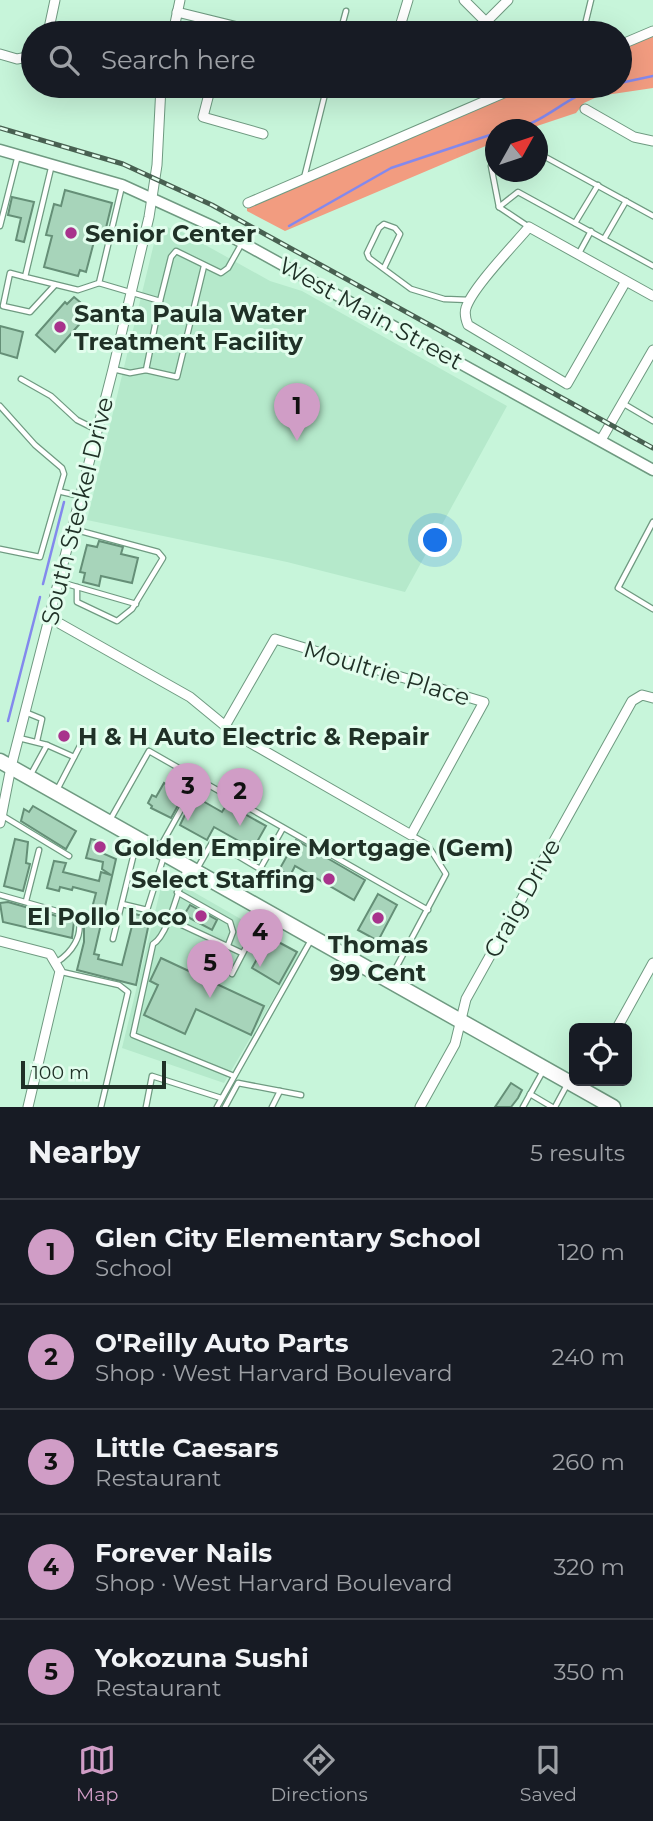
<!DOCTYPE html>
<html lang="en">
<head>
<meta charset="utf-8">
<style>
	body { margin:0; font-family:Montserrat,sans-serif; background:#242831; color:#f1f3f6 }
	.controls { position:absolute; right:21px; bottom:21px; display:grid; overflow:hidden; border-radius:10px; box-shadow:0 7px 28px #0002 }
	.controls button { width:63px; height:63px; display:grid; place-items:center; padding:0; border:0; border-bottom:2px solid #363941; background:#171b24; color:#f1f3f6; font:35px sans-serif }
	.compass { position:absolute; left:485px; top:119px; width:63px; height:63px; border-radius:50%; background:#171b24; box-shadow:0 7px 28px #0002; rotate:50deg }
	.scale { position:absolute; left:21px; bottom:18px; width:145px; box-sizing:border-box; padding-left:7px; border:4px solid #203127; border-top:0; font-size:19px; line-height:24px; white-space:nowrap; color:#203127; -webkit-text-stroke:5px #e2fded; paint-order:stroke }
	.you { position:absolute; left:436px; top:541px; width:24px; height:24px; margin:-18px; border:5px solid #fff; border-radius:50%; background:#1a73e8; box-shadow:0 0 0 10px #1a73e833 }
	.badge { display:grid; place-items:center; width:46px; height:46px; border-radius:50%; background:#d09dc6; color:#111; font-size:23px; font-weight:700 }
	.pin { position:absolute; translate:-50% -58px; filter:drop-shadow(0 2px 4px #0008) }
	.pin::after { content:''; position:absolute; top:37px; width:24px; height:21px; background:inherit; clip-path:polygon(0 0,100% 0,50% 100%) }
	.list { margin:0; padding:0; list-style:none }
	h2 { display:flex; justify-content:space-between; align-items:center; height:91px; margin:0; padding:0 28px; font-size:30px }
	h2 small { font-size:23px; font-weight:400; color:#9ea1a6 }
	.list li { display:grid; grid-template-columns:46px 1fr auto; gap:21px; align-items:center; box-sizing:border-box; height:105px; padding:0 28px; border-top:2px solid #363941 }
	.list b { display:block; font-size:26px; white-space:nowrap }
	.list p { margin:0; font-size:23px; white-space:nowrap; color:#9ea1a6 }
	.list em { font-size:23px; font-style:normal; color:#9ea1a6 }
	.icon { flex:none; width:38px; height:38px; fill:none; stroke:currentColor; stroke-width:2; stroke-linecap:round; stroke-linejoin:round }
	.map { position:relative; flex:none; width:653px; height:1107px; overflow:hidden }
	.search { position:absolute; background:#171b24; box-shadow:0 7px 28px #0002; left:21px; right:21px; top:21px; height:77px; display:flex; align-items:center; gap:18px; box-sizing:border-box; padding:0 24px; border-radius:38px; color:#9ea1a6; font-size:26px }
	.sheet { height:616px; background:#171b24 }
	nav { display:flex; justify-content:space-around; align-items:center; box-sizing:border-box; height:98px; border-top:2px solid #363941; background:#171b24; font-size:19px; color:#9ea1a6 }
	nav a { display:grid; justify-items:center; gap:4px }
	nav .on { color:#d09dc6 }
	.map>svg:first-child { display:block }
	.built { fill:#b5e9cb }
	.green { fill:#f29c80 }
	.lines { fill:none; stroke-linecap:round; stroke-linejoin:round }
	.stream { stroke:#8389ed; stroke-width:2.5 }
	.building { fill:#a7d4ba; stroke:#658f77; stroke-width:2 }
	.service-casing { stroke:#6f9a81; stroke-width:7 }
	.minor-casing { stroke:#6f9a81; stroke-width:11 }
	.tertiary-casing { stroke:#6f9a81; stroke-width:13 }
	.primary-casing { stroke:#6f9a81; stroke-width:17 }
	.service { stroke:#fff; stroke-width:4.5 }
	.minor { stroke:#fff; stroke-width:9 }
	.tertiary { stroke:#fff; stroke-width:10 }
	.primary { stroke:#fff; stroke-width:14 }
	.rail-casing { stroke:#486051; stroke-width:5 }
	.rail { stroke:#e2fded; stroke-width:2.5; stroke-dasharray:8; stroke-linecap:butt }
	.poi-dot { fill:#a8338c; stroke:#e2fded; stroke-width:2.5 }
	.labels { text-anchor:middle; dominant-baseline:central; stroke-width:6; stroke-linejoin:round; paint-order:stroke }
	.poi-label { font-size:24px; font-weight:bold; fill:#203127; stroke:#e2fded; text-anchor:start }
	.street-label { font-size:24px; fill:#203127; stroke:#e2fded }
</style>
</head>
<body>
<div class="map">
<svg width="653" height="1107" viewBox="0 0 653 1107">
	<rect width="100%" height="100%" fill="#c7f5da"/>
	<g class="built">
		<polygon points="164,226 182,232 270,281 302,291 507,406 405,592 287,562 87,520 157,231"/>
		<polygon points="164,875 300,953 224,1083 122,1048"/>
	</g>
	<polygon class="green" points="653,36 653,88 599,96 584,103 576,113 528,129 496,130 495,142 285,231 247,211 247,208 533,86 620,86 620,49"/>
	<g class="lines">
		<g class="stream">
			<polyline points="620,83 653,76"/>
			<path d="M512,130C547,122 569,93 604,86"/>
			<polyline points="289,226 391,168 496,133"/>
			<polyline points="43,584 64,502"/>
			<polyline points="8,721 40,597"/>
		</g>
	</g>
	<g class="building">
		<polygon points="65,190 112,203 105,232 97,230 86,272 80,270 78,276 44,267 52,236 46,235 54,204 61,206"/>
		<polygon points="12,197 34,202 24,242 16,240 21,218 8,215"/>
		<polygon points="74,297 87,308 80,315 84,319 55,352 36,335 65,302 67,304"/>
		<polygon points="0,326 23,332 17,358 0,353"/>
		<polygon points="99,541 123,547 121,554 138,558 132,583 101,576 99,586 83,582 85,573 80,572 87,545 97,547"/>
		<polygon points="179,781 186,785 186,791 171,818 151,808 152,806 148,803 152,795 156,797 164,783 174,789"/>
		<polygon points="194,796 222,812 227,804 266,826 253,849 214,827 207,840 180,825"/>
		<polygon points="33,806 76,831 66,849 21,821 24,809 29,812"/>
		<polygon points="15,839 28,842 26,863 30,864 23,891 4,886"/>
		<polygon points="91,839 104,842 102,853 116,859 94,954 99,955 98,959 122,965 135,914 150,918 136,985 77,970 84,942 84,921 88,923 96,893 73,887 72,890 60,887 59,891 47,888 54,861 66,863 63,872 99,881 101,872 111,875 102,869 103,862 86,858"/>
		<polygon points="296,840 365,880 354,900 295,866 290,876 279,870"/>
		<polygon points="378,894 397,905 378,941 358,930"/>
		<polygon points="8,902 74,921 72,938 3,922 0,903"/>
		<polygon points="190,905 217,920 212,930 184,915"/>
		<polygon points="269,937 297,952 279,984 252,968"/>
		<polygon points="161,958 264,1006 251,1035 196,1009 185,1034 144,1015 158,985 150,981"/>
		<polygon points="511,1083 522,1090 518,1098 511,1107 495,1107"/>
	</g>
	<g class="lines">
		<g class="service-casing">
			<g id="service">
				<polyline points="340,33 346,11"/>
				<polyline points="583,33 591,0"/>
				<polyline points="538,153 653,216"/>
				<polyline points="52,164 25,277 78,290 99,283"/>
				<polyline points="496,164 491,166 499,207 529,227"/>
				<polyline points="304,178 327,86"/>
				<polyline points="499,207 518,192 653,266"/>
				<polyline points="575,223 598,185"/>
				<polyline points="0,226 18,155"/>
				<polyline points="604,239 626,201"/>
				<polyline points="578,255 591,231"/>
				<polyline points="384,268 400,234 395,228 384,224 379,228 367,253 369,258 411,289 444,299 470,300"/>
				<polyline points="25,277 10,273 3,306 30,312 55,285"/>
				<polyline points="160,301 171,257 176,251 221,273 228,268 242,243"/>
				<polyline points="113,369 130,373 146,370 160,301 99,283 122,186"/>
				<polyline points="146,370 177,377 204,266"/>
				<polyline points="21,379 51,396 77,420 97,430"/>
				<polyline points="624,404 653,421"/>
				<polyline points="0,406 35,445 62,468 64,474 40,557 0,549"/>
				<polyline points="62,492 80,496"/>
				<polyline points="653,522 618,588 653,609"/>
				<polyline points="73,529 158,552 163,558 132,609 117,621 77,602 77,587"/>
				<polyline points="60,582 136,604"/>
				<polyline points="25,712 42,719 37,741"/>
				<polyline points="19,738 47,745"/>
				<polyline points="30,776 47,745 74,757"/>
				<polyline points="198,779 428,910"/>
				<polyline points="57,790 82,742"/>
				<polyline points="3,816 69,856"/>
				<polyline points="110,820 149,751 198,779 159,849"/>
				<path d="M186,869C179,887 168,936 153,944L133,1035L234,1076"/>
				<polyline points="197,869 213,841 260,869 283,828"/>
				<polyline points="177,892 230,922 233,932 228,945"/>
				<path d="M0,895L78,917C84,936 71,953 57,962"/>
				<polyline points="26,901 39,850"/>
				<polyline points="122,904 147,910 164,856"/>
				<polyline points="169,919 242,953"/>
				<polyline points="113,939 137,841"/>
				<polyline points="62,972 119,985 128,992 101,1107"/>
				<polyline points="232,974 264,913"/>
				<polyline points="390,979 446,874 427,844 411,835"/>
				<polyline points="530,1094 552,1107"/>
				<polyline points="146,1107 152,1076 221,1098"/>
				<polyline points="217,1107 311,940"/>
				<polyline points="225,1107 238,1083 301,1095"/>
				<polyline points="272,1107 280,1091"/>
				<polyline points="523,1107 543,1071"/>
				<polyline points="555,1107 568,1083"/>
			</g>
		</g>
		<g class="minor-casing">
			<g id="minor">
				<polyline points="464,0 497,33"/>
				<polyline points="177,12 262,33"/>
				<polyline points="487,21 508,0"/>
				<polyline points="48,33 55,0"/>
				<polyline points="173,33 180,0"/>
				<polyline points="398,33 408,0"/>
				<polyline points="620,45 653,31"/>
				<polyline points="0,54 17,59 33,56"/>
				<polyline points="211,86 203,117 263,134"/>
				<polyline points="585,109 634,137 653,141"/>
				<polyline points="248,203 520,86"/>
				<path d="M626,281L567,384L468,325C466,320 464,314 466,308C472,288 514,245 529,227L653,296"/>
				<polyline points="601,440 653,350"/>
				<polyline points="50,618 190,697 235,734 411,835 484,702 275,639 225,726"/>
				<polyline points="0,823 11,767 113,369 149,217 157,165 161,86"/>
				<polyline points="0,941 50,954 60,971 28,1107"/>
				<polyline points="617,1028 653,963"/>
				<polyline points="420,1107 455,1044 466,999 632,701 642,695 653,698"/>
			</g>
		</g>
		<g class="tertiary-casing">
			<polyline id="tertiary" points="0,150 122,185 214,227 653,470"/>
		</g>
		<g class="primary-casing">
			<polyline id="primary" points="0,761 613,1107"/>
		</g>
		<use href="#service" class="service"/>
		<use href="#minor" class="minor"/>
		<use href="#tertiary" class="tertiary"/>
		<use href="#primary" class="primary"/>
		<g class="rail-casing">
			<polyline id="rail" points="0,128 123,164 212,205 653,448"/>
		</g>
		<use href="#rail" class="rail"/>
	</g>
	<g class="poi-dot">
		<circle cx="71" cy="233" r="7"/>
		<circle cx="60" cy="327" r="7"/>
		<circle cx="64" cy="736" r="7"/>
		<circle cx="100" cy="847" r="7"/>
		<circle cx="329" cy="879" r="7"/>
		<circle cx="201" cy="916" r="7"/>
		<circle cx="378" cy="918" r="7"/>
	</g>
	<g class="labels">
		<g class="poi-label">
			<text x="85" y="233">Senior Center</text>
			<text x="74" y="313">Santa Paula Water<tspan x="74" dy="28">Treatment Facility</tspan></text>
			<text x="78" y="736">H &amp; H Auto Electric &amp; Repair</text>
			<text x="114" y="847">Golden Empire Mortgage (Gem)</text>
			<text x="315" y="879" text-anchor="end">Select Staffing</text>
			<text x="187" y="916" text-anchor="end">El Pollo Loco</text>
			<text x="378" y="944" text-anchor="middle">Thomas<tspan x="378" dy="28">99 Cent</tspan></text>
		</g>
		<g class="street-label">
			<text transform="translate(371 313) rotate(29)">West Main Street</text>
			<text transform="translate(77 511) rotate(-76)">South Steckel Drive</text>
			<text transform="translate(387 673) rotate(17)">Moultrie Place</text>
			<text transform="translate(522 898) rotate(-61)">Craig Drive</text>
		</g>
	</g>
</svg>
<div class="controls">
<button><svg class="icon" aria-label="locate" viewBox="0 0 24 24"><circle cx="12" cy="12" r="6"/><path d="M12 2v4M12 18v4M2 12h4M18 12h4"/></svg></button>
</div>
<svg class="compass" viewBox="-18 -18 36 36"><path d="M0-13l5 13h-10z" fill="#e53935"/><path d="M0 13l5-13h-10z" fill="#9ea1a6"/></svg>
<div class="scale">100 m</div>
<div class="you"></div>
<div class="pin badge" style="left:297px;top:441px">1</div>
<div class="pin badge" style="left:240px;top:826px">2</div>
<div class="pin badge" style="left:188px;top:821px">3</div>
<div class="pin badge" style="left:260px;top:967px">4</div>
<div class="pin badge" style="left:210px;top:998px">5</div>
<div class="search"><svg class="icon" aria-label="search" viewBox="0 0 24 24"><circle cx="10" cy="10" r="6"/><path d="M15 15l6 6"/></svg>Search here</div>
</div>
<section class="sheet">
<h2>Nearby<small>5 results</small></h2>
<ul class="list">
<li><span class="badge">1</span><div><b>Glen City Elementary School</b><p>School</p></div><em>120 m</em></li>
<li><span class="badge">2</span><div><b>O'Reilly Auto Parts</b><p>Shop · West Harvard Boulevard</p></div><em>240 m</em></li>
<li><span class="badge">3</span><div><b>Little Caesars</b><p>Restaurant</p></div><em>260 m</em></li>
<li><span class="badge">4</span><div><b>Forever Nails</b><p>Shop · West Harvard Boulevard</p></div><em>320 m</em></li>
<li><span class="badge">5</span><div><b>Yokozuna Sushi</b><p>Restaurant</p></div><em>350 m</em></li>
</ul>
</section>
<nav>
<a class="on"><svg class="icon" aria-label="map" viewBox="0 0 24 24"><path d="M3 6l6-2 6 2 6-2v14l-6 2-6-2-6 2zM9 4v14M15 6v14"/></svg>Map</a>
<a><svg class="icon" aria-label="directions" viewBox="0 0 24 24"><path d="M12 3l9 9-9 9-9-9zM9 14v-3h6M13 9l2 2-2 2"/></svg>Directions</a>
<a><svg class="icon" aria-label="saved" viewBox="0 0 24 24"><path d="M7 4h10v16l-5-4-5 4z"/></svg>Saved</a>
</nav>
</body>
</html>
